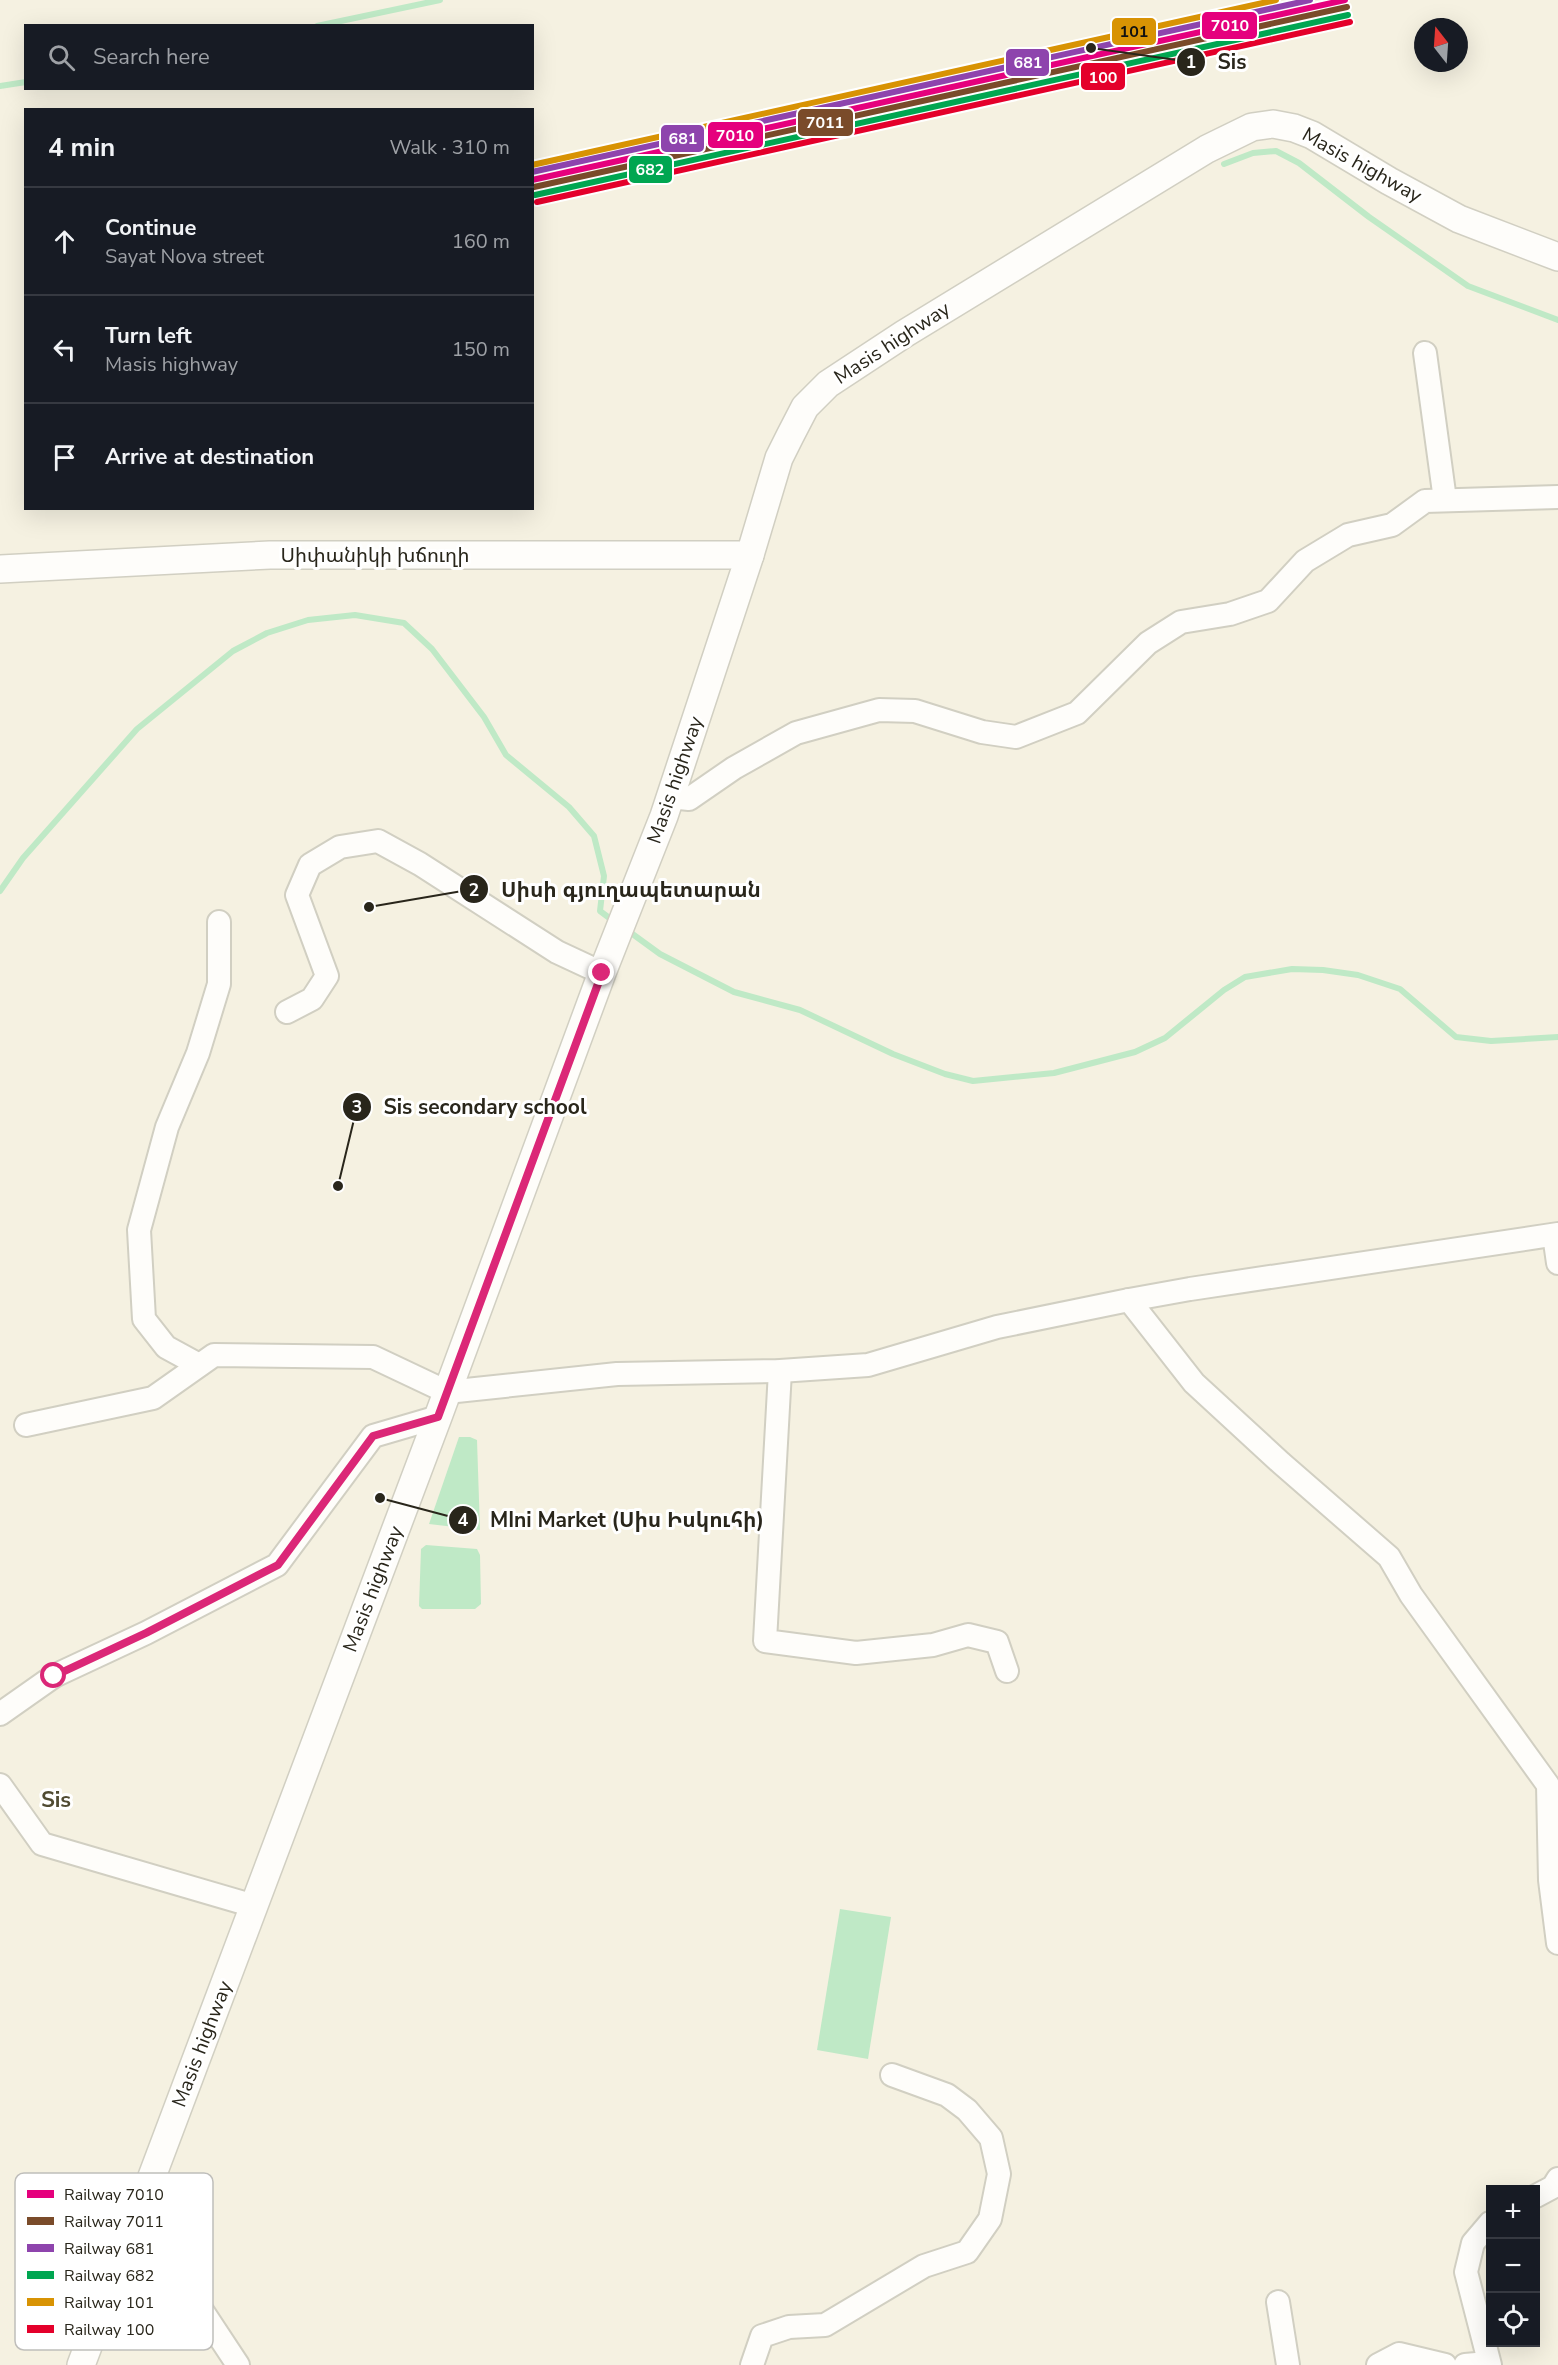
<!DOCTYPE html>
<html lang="en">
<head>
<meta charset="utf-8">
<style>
	body { margin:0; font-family:"Nunito Sans","Noto Sans Armenian",sans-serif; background:#242831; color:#f1f3f6 }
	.controls { position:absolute; right:18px; bottom:18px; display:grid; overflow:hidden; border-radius:0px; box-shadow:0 6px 24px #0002 }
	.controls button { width:54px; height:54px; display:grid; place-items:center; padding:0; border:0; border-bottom:2px solid #363941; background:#171b24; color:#f1f3f6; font:30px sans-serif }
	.compass { position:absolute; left:1414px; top:18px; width:54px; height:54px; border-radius:50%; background:#171b24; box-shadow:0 6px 24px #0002; rotate:343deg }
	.stop { position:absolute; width:18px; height:18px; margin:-14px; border:4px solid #db2777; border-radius:50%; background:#fff }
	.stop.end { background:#db2777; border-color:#fff; box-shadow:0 2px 6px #0008 }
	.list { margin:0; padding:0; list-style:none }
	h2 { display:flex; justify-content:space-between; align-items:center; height:78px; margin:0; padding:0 24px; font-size:26px }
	h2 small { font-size:20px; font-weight:400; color:#9ea1a6 }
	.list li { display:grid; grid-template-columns:39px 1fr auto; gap:18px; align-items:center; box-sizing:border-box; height:108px; padding:0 24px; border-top:2px solid #363941 }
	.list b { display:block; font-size:22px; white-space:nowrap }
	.list p { margin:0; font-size:20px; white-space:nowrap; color:#9ea1a6 }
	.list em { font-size:20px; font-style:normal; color:#9ea1a6 }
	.icon { flex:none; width:33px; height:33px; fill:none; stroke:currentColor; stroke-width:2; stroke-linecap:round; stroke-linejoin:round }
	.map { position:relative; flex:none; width:1558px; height:2365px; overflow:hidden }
	.search { position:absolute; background:#171b24; box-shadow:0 6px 24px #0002; left:24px; top:24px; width:510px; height:66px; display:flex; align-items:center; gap:15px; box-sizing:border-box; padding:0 21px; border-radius:0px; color:#9ea1a6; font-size:22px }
	.panel { position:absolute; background:#171b24; box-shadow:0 6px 24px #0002; left:24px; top:108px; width:510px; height:402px; border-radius:0px }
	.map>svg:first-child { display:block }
	.water { fill:#bfe9c6 }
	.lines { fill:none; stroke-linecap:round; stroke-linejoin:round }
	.stream { stroke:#bfe9c6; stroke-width:6 }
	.minor-casing { stroke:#d1cfc2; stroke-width:26 }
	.major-casing { stroke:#d1cfc2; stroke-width:30 }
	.minor { stroke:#fefdfa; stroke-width:22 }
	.major { stroke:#fefdfa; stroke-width:27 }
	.rail-1-casing { stroke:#fff; stroke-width:10 }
	.rail-2-casing { stroke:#fff; stroke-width:10 }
	.rail-3-casing { stroke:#fff; stroke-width:10 }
	.rail-4-casing { stroke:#fff; stroke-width:10 }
	.rail-5-casing { stroke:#fff; stroke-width:10 }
	.rail-6-casing { stroke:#fff; stroke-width:10 }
	.rail-1 { stroke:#e5007d; stroke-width:6 }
	.rail-2 { stroke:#7a4b2a; stroke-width:6 }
	.rail-3 { stroke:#8e44ad; stroke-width:6 }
	.rail-4 { stroke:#00a651; stroke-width:6 }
	.rail-5 { stroke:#d89304; stroke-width:6 }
	.rail-6 { stroke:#e4002b; stroke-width:6 }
	.route { stroke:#db2777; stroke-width:8 }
	.labels { text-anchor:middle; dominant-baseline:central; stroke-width:6; stroke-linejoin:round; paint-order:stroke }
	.street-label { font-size:20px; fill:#29261b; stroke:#fff }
	.quarter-label { font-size:22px; font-weight:bold; fill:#504b32; stroke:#fff }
	.key { fill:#fff; stroke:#bfbebb; stroke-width:1.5 }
	.key-label { font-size:16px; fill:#29261b }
	.leader { fill:none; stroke:#29261b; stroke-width:2 }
	.callout-dot { fill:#29261b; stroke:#fff; stroke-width:2 }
	.mark-label { font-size:18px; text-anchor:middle; font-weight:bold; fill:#fff }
	.callout-label { font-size:21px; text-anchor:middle; font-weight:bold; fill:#29261b; stroke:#fff; stroke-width:6; stroke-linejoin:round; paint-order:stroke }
	.line-badge { stroke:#fff; stroke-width:2 }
	.badge-label { font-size:16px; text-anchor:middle; font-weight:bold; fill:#fff }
	.pale-badge-label { font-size:16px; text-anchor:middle; font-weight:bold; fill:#111 }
</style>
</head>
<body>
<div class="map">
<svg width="1558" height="2365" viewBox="0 0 1558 2365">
	<rect width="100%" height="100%" fill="#f5f1e1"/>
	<g class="water">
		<polygon points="459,1437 470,1437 477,1440 480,1530 429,1524"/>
		<polygon points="426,1545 477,1549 480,1555 481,1604 475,1609 422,1609 419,1606 421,1549"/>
		<polygon points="840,1909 891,1917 868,2059 817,2050"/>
	</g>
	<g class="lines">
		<g class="stream">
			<polyline points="317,26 440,0"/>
			<polyline points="0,86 26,82"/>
			<polyline points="1224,164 1253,153 1276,151 1299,163 1369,217 1468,286 1558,320"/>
			<polyline points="0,891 23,858 137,729 233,651 267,633 308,620 355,615 404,623 432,649 484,717 506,755 569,807 594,836 604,876 600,911 616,923"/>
			<polyline points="627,930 660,954 734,992 800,1010 893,1054 945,1074 973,1081 1054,1073 1135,1052 1165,1038 1224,990 1245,977 1292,969 1323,970 1358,975 1400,989 1456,1037 1491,1041 1558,1037"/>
		</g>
		<g class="minor-casing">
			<g id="minor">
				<polyline points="1425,353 1445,500"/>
				<polyline points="670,797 689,799 734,768 796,733 879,710 915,711 982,732 1016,737 1077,713 1148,643 1181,622 1230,614 1268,601 1305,561 1348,535 1392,525 1425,501 1558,497"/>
				<polyline points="287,1012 312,999 327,976 297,895 310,865 340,847 378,841 420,864 557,952 602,973"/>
				<polyline points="1554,1235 1558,1263"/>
				<polyline points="1129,1300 1194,1383 1281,1463 1389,1557 1411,1595 1548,1785 1550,1880 1558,1943"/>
				<polyline points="199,1365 166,1347 144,1319 139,1230 167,1127 198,1053 219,984 219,922"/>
				<polyline points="780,1371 765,1641 856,1653 933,1645 968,1635 997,1642 1007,1671"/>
				<polyline points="26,1425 153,1398 214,1355 373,1357 447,1392 617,1374 780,1371 868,1365 997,1327 1129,1300 1190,1289 1558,1234"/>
				<polyline points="0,1714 54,1676 146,1633 277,1565 373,1436 438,1417"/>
				<polyline points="0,1785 42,1844 254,1906"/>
				<polyline points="1536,2196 1553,2187 1558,2179"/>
				<polyline points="137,2212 238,2365"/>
				<polyline points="1278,2302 1288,2365"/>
				<polyline points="752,2365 762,2336 789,2327 825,2325 924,2266 967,2252 990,2219 999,2174 991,2138 967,2110 947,2095 892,2075"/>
				<polyline points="1378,2365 1399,2354 1445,2365"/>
				<polyline points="1465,2365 1488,2363"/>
				<polyline points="1490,2365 1466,2272 1473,2243 1490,2223"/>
			</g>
		</g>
		<g class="major-casing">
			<g id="major">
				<polyline points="0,569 270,555 750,555"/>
				<polyline points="81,2365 438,1417 602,973 664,816 750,555 779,458 790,436 805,407 828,384 904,334 1207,149 1252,127 1273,124 1294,128 1312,135 1389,181 1459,219 1558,257"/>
			</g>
		</g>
		<use href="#minor" class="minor"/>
		<use href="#major" class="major"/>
		<g class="rail-1-casing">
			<polyline id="rail-1" points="532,180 1345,0"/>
		</g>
		<g class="rail-2-casing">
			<polyline id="rail-2" points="534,187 1347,7"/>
		</g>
		<g class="rail-3-casing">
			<polyline id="rail-3" points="532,172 1310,0"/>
		</g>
		<g class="rail-4-casing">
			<polyline id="rail-4" points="535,195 1348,15"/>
		</g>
		<g class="rail-5-casing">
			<polyline id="rail-5" points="532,165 1276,0"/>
		</g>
		<g class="rail-6-casing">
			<polyline id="rail-6" points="537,202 1350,22"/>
		</g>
		<use href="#rail-1" class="rail-1"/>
		<use href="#rail-2" class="rail-2"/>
		<use href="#rail-3" class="rail-3"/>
		<use href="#rail-4" class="rail-4"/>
		<use href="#rail-5" class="rail-5"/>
		<use href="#rail-6" class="rail-6"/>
	</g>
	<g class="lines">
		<polyline class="route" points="54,1676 146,1633 278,1565 373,1436 438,1417 602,973"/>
	</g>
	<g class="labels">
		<g class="street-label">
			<text transform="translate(1362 165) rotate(29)">Masis highway</text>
			<text transform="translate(892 343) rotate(-33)">Masis highway</text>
			<text x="375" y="555">Սիփանիկի խճուղի</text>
			<text transform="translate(675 780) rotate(-71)">Masis highway</text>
			<text transform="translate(373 1589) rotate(-69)">Masis highway</text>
			<text transform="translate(202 2044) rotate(-69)">Masis highway</text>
		</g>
		<g class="quarter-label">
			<text x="56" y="1800">Sis</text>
		</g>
	</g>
	<rect x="15" y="2173" width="198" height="177" rx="9" class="key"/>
	<rect x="27" y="2190" width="27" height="8" fill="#e5007d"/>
	<rect x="27" y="2217" width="27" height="8" fill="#7a4b2a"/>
	<rect x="27" y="2244" width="27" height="8" fill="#8e44ad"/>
	<rect x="27" y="2271" width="27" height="8" fill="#00a651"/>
	<rect x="27" y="2298" width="27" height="8" fill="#d89304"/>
	<rect x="27" y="2325" width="27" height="8" fill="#e4002b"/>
	<g class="key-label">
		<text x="64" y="2200">Railway 7010</text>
		<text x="64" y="2227">Railway 7011</text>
		<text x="64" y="2254">Railway 681</text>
		<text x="64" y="2281">Railway 682</text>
		<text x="64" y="2308">Railway 101</text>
		<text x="64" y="2335">Railway 100</text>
	</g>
	<path class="leader" d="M1091 48L1191 62M369 907L474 889M338 1186L357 1107M380 1498L463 1520"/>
	<g class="callout-dot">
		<circle cx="1091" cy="48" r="6"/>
		<circle cx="369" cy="907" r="6"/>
		<circle cx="338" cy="1186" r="6"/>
		<circle cx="380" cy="1498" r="6"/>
		<circle cx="1191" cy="62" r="15"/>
		<circle cx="474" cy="889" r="15"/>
		<circle cx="357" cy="1107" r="15"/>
		<circle cx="463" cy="1520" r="15"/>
	</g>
	<g class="mark-label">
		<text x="1191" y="68">1</text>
		<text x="474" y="896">2</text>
		<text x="357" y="1113">3</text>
		<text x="463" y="1526">4</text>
	</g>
	<g class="callout-label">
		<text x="1232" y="69">Sis</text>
		<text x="631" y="897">Սիսի գյուղապետարան</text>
		<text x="485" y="1114">Sis secondary school</text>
		<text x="627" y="1527">MIni Market (Սիս Իսկուհի)</text>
	</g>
	<g class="line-badge">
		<rect x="1201" y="11" width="57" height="29" rx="6" fill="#e5007d"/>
		<rect x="1111" y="17" width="46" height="29" rx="6" fill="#d89304"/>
		<rect x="1005" y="48" width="45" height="29" rx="6" fill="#8e44ad"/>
		<rect x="1080" y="62" width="46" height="29" rx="6" fill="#e4002b"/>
		<rect x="797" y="108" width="57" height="29" rx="6" fill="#7a4b2a"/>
		<rect x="707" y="121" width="57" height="28" rx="6" fill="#e5007d"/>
		<rect x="660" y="124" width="45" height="29" rx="6" fill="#8e44ad"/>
		<rect x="628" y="155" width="45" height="29" rx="6" fill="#00a651"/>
	</g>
	<g class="badge-label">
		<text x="1230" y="31">7010</text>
		<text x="1028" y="68">681</text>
		<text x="1103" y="83">100</text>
		<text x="825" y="128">7011</text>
		<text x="735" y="141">7010</text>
		<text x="683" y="144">681</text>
		<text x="650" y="175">682</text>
	</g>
	<g class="pale-badge-label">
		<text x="1134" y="37">101</text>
	</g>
</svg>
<div class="controls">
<button>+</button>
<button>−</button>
<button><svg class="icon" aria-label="locate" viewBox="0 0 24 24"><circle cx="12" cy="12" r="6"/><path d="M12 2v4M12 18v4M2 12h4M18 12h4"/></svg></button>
</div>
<svg class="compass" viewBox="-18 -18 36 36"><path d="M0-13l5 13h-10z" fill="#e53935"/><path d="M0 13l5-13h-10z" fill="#9ea1a6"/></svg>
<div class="stop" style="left:54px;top:1676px"></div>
<div class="stop end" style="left:602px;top:973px"></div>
<div class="search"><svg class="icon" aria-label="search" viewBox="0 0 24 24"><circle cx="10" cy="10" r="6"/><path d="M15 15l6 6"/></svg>Search here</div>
<section class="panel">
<h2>4 min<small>Walk · 310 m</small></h2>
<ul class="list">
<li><svg class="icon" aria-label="ahead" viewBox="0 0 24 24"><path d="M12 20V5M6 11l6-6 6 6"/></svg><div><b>Continue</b><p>Sayat Nova street</p></div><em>160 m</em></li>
<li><svg class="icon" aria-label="left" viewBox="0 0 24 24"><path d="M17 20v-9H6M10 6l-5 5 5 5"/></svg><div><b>Turn left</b><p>Masis highway</p></div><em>150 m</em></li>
<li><svg class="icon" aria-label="arrive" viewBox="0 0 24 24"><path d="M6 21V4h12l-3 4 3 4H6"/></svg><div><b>Arrive at destination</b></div></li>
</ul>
</section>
</div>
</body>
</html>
